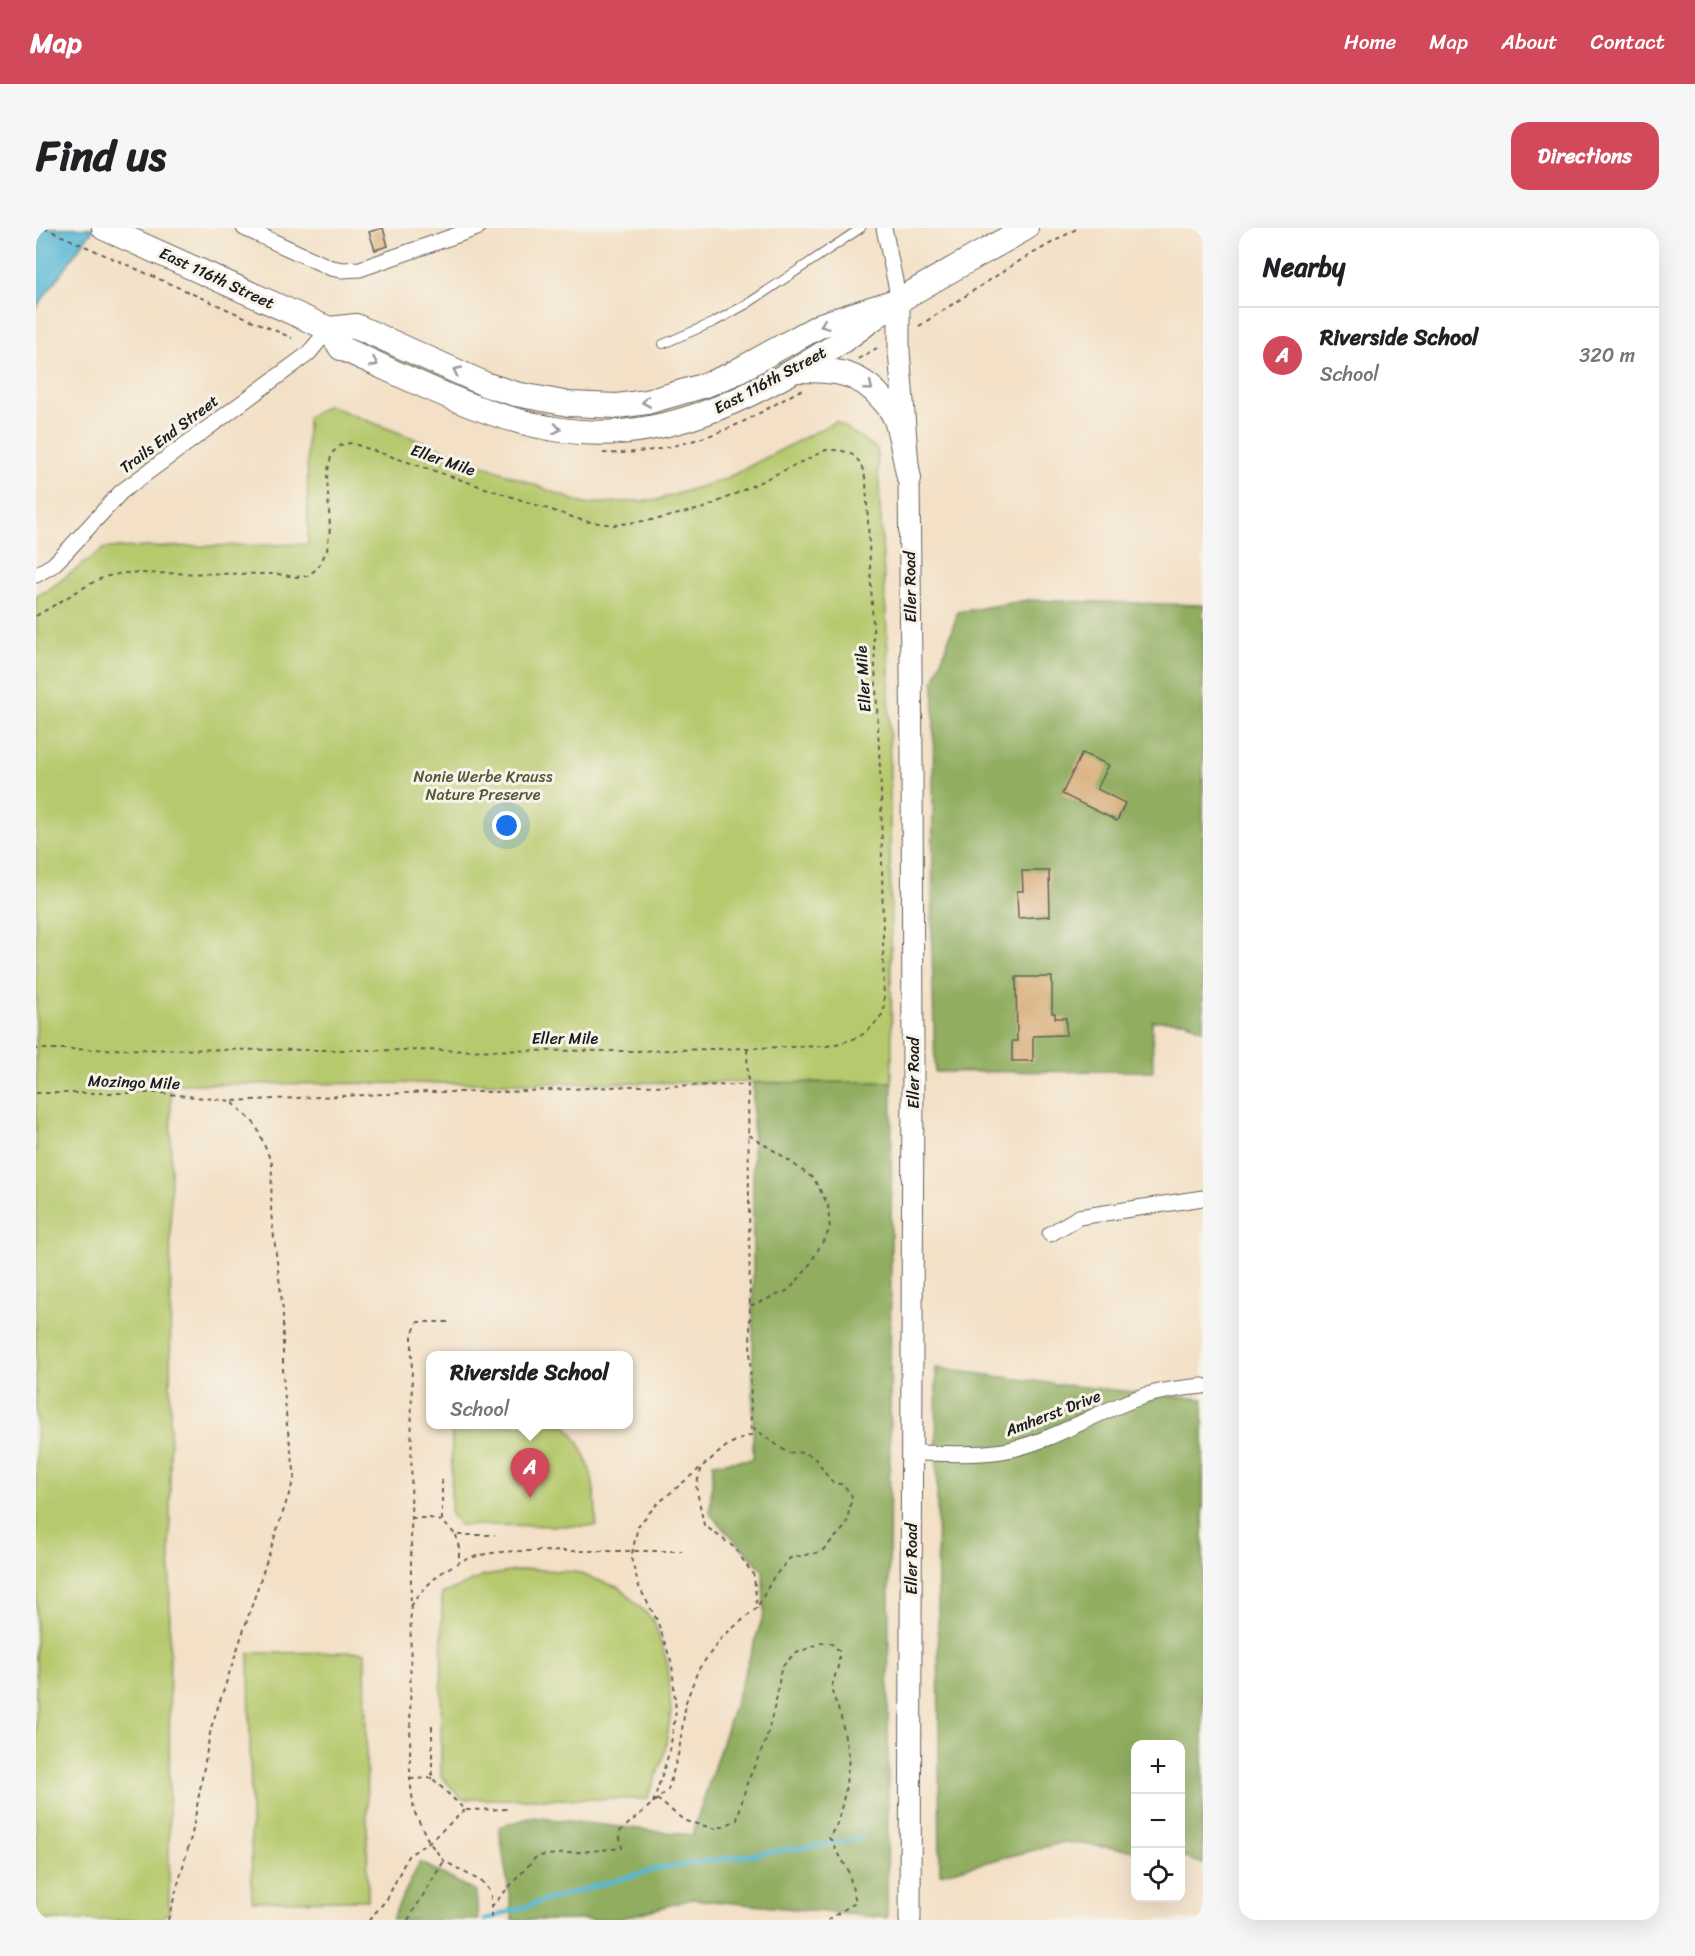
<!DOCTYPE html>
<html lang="en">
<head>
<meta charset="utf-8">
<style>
	body { margin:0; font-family:Sriracha,sans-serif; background:#f6f6f6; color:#202124 }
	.controls { position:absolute; right:18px; bottom:18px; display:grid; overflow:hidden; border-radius:12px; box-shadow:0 6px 24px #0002 }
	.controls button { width:54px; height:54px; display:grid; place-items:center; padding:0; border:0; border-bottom:2px solid #e0e0e0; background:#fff; color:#202124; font:30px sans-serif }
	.you { position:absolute; left:471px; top:598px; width:21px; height:21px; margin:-15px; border:4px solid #fff; border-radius:50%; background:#1a73e8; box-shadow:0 0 0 9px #1a73e833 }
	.badge { display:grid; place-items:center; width:39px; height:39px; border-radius:50%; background:#d1495b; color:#fff; font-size:20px; font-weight:700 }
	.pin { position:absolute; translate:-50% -50px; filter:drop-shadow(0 2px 3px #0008) }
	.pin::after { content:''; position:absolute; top:32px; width:21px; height:18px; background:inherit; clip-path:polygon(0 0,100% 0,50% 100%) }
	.popup { position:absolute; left:390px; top:1123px; width:207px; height:78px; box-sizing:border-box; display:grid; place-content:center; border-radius:12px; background:#fff; filter:drop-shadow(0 2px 4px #0005); font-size:20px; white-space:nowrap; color:#757577 }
	.popup b { font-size:22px; color:#202124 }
	.popup::after { content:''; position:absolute; left:50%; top:100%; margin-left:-12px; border:12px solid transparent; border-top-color:#fff }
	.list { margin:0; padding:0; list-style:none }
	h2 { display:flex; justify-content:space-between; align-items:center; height:78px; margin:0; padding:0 24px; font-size:26px }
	h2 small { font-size:20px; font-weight:400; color:#757577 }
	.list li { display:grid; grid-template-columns:39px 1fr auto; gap:18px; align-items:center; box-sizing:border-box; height:96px; padding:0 24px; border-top:2px solid #e0e0e0 }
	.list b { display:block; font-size:22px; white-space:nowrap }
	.list p { margin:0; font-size:20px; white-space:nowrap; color:#757577 }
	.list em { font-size:20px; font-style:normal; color:#757577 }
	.icon { flex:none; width:33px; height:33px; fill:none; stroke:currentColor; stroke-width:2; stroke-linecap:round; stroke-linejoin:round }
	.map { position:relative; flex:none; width:1167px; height:1692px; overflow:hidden; border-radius:18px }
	header { display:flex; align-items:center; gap:36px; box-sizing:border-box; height:84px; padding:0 30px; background:#d1495b; color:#fff }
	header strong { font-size:28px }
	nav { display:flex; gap:33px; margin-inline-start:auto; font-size:21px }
	.intro { display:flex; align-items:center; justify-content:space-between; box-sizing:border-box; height:144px; padding:0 36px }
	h1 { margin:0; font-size:42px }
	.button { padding:15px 27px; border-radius:18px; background:#d1495b; color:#fff; font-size:21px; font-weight:700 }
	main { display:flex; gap:36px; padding:0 36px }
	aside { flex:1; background:#fff; border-radius:18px; box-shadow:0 6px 24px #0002 }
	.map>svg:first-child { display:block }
	.green { fill:#b6c96d; stroke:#697244; stroke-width:1.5 }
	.forest { fill:#90ad60; stroke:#56643e; stroke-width:1.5 }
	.water { fill:#55b7d4; stroke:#386a78; stroke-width:1.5 }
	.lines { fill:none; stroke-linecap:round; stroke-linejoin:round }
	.stream { stroke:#55b7d4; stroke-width:4.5 }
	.building { fill:#dbb383 }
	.lane-casing { stroke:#676158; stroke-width:10 }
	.street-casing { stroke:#676158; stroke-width:17 }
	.secondary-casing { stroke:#676158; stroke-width:23 }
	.primary-casing { stroke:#676158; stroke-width:26 }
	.path { stroke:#676158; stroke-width:2; stroke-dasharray:4.5 4.5; stroke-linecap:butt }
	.lane { stroke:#fff; stroke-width:8 }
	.street { stroke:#fff; stroke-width:15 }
	.secondary { stroke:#fff; stroke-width:21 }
	.primary { stroke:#fff; stroke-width:24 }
	.oneway { stroke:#999 }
	.labels { text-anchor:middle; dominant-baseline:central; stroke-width:6; stroke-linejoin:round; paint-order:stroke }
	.street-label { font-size:16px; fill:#1c1c1c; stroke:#f7f3e8 }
	.park-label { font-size:16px; fill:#525938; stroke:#f7f3e8 }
</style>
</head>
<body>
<header>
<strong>Map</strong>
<nav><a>Home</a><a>Map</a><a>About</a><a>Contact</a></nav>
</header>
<div class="intro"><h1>Find us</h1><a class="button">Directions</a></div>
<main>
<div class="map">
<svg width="1167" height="1692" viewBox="0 0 1167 1692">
	<rect width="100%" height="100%" fill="#f7f3e8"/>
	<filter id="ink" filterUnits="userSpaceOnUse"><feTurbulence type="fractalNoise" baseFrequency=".0167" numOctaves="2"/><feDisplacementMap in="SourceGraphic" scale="12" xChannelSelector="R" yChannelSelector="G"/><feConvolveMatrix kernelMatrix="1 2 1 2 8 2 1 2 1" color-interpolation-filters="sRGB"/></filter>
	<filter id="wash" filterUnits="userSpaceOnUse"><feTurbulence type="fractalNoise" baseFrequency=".008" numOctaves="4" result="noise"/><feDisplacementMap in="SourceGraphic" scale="24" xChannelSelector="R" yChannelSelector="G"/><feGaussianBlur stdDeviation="1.35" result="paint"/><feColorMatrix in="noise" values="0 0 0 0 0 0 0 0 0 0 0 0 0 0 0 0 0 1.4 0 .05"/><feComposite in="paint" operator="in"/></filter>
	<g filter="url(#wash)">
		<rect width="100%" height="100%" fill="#f3e0c6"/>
		<g class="green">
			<polygon points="291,177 548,276 621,272 689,251 800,193 841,221 853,443 856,854 135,856 133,1684 122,1692 0,1692 0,368 9,364 69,320 272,316 271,190"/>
			<path d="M416,1197H530C555,1225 561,1261 560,1298L423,1297L415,1286Z"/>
			<polygon points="493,1341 539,1344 584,1360 618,1393 632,1437 635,1484 628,1528 611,1571 426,1571 405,1548 406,1366 448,1348"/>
			<polygon points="329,1424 332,1672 216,1673 213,1425"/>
		</g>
		<g class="forest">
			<polygon points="992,372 1167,377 1167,802 1150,793 1116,793 1117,843 899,844 896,718 898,454 922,384"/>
			<polygon points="856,854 851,1690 656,1671 579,1692 477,1692 463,1599 496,1589 656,1607 728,1385 727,1342 674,1286 677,1235 717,1231 717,855"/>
			<polygon points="900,1140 1028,1157 1167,1171 1167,1636 1145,1628 1144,1516 1100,1516 1099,1623 1029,1614 904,1646"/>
			<polygon points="384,1634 440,1664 442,1692 355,1692"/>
		</g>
		<polygon class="water" points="0,0 58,0 0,80"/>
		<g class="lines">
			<polyline class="stream" points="448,1692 500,1675 624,1640 826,1611"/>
		</g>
		<g id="blocks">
			<g class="building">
				<polygon points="347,0 352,18 339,22 333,4"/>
				<polygon points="1046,525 1073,537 1061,561 1089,575 1081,593 1026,566"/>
				<polygon points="986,643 1013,643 1014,688 982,690 981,663 987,663"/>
				<polygon points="980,749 1016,749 1016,785 1019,785 1019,790 1030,790 1030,807 997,808 997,833 976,833 976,813 981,813"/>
			</g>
		</g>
	</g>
	<g filter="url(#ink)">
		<use href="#blocks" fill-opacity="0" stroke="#676158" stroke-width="1.5"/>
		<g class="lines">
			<g class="lane-casing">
				<polyline id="lane" points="627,116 678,94 711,76 825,0"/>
			</g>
			<g class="street-casing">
				<g id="street">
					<polyline points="208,0 295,40 307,42 324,41 441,0"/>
					<polyline points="848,0 863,72"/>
					<polyline points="0,347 17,337 30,324 85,264 272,126 293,101"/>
					<polyline points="1014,1006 1043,989 1167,970"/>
					<path d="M876,1225C907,1225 940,1228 972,1222C1018,1213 1063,1182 1108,1168C1127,1162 1147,1160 1167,1158"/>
				</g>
			</g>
			<g class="secondary-casing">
				<polyline id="secondary" points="863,72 863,122 873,250 876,532 877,830 874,1692"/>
			</g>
			<g class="primary-casing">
				<g id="primary">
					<polyline points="68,0 293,101 320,98 451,157 480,166 533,176 581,178 611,174 670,157 694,147 785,97 863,72"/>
					<path d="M293,101L305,120C376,151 448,191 525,202C623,217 717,170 797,119C820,105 841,86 864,72C905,47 948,24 990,0"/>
					<path d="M760,142C795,142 822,142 846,171C852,177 858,186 861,195C866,212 869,232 873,250"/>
				</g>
			</g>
			<g class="path">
				<polyline points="8,0 256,110"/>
				<polyline points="883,98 980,35 1042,0"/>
				<polyline points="822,131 841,120"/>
				<path d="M567,225C611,227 658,215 698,198C722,187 744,173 767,161"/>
				<path d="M0,388L52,357L68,349L87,345L242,346L258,349L271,348L282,340L291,322L294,300L291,249L293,237L296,225L305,217L315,215L548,293L578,297L622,291L668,280L697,267L790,222C816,221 825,228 830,254L845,562L848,784C829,810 821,811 791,818L597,823L0,821"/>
				<polyline points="711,821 712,857"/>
				<polyline points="0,865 125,865 195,873 392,864 471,864 595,858 712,857 715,1207 693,1216 620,1277 602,1298 595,1330 603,1359 621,1392 636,1436 640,1483 634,1522 617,1575"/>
				<polyline points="713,907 745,927 778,951 792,977 794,1001 771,1041 753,1062 714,1078"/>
				<polyline points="412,1094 382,1094 376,1106 374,1551 378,1583 393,1614 408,1633 448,1655 455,1666 455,1692"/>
				<path d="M716,1199L752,1225C783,1221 780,1237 798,1256H807L816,1268L810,1298L785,1324L754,1330L737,1350L721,1380"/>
				<polyline points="406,1252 406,1293 420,1307 459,1307"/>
				<polyline points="375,1290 394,1290 405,1293"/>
				<polyline points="420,1307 423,1320 423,1334"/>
				<path d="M374,1378C388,1360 401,1345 422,1335C454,1319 496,1324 531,1323C569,1323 608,1323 646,1323"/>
				<polyline points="396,1498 396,1550 429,1582 475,1581"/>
				<polyline points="374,1551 396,1550"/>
				<polyline points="621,1571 649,1593 681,1601 701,1592 711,1555 730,1512 741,1468 745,1440 758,1426 785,1415 795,1415 803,1423 803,1435 795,1461 805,1489 813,1530 809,1564 802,1594 793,1610 798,1615"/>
				<polyline points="455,1679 501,1628 586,1620 583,1604 632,1562 643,1523 650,1474 662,1442 686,1409 721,1380 718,1348 699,1320 668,1297 660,1258 666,1239"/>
				<polyline points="132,1692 156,1606 175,1500 259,1248 251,1197 247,1147 247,1082 235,985 236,936 220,897 195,873"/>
				<polyline points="333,1692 351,1671 372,1628 393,1614 429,1582"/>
				<polyline points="372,1692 408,1633"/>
				<polyline points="792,1692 820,1674 812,1642 796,1614"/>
			</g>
			<use href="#lane" class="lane"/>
			<use href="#street" class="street"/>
			<use href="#secondary" class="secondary"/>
			<use href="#primary" class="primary"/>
		</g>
		<defs><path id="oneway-chevron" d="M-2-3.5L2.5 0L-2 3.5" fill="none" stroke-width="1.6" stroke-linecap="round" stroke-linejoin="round" transform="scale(1.5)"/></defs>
		<g class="oneway">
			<use href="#oneway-chevron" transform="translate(788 97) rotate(158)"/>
			<use href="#oneway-chevron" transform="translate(338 135) rotate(24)"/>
			<use href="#oneway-chevron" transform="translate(421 143) rotate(-155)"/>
			<use href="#oneway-chevron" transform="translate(833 159) rotate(39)"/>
			<use href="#oneway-chevron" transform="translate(610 174) rotate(170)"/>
			<use href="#oneway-chevron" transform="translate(521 201) rotate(10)"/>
		</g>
	</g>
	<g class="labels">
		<g class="street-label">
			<text transform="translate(181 50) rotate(25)">East 116th Street</text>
			<text transform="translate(734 152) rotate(-28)">East 116th Street</text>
			<text transform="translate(133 206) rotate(-37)">Trails End Street</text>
			<text transform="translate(407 232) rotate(19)">Eller Mile</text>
			<text transform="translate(874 359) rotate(-91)">Eller Road</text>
			<text transform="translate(827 451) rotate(-94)">Eller Mile</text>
			<text x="529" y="810">Eller Mile</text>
			<text transform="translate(877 845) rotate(-90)">Eller Road</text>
			<text transform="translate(98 854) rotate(2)">Mozingo Mile</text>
			<text transform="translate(1017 1185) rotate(-21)">Amherst Drive</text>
			<text transform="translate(875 1331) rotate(-90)">Eller Road</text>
		</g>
		<g class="park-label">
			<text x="447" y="548">Nonie Werbe Krauss<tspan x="447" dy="18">Nature Preserve</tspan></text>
		</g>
	</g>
</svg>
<div class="controls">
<button>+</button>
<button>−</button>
<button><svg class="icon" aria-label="locate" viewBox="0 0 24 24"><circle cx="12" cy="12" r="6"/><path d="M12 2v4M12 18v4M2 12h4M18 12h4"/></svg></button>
</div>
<div class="you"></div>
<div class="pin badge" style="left:494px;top:1270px">A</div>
<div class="popup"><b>Riverside School</b>School</div>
</div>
<aside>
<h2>Nearby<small></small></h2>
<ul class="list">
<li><span class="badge">A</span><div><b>Riverside School</b><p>School</p></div><em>320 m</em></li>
</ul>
</aside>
</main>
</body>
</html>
